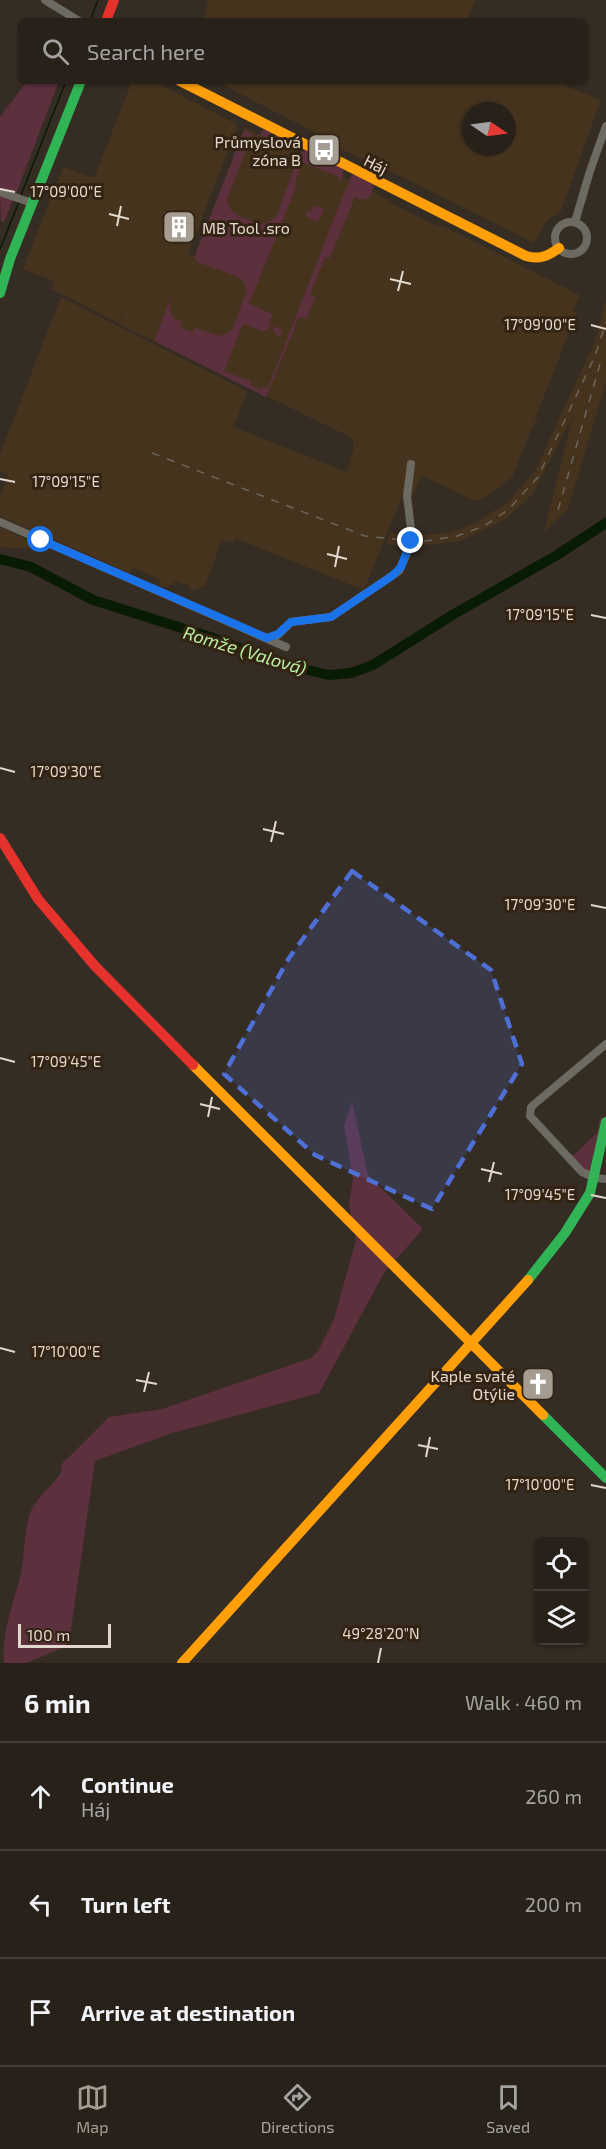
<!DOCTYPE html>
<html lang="en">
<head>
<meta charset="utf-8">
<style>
	body { margin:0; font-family:"Exo 2",sans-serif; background:#302923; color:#f1f3f6 }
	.controls { position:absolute; right:18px; bottom:18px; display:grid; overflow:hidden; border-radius:9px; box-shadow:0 2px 4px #0004 }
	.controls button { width:54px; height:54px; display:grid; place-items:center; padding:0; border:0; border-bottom:2px solid #443e39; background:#28211a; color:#f1f3f6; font:30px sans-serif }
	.compass { position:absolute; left:462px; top:102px; width:54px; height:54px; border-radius:50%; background:#28211a; box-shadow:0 2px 4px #0004; rotate:103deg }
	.scale { position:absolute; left:18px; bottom:15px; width:93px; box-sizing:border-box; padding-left:6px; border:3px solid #e2d8ce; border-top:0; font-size:16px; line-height:21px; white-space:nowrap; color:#e2d8ce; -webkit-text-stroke:4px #322313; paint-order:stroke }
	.stop { position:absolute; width:18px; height:18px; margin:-14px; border:4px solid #1a73e8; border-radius:50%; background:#fff }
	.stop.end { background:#1a73e8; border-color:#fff; box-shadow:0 2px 6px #0008 }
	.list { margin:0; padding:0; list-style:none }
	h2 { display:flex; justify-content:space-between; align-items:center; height:78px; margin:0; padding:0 24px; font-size:26px }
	h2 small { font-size:20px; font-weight:400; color:#a5a3a2 }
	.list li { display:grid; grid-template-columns:39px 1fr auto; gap:18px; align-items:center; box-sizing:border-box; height:108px; padding:0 24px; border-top:2px solid #443e39 }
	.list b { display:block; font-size:22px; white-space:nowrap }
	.list p { margin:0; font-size:20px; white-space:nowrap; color:#a5a3a2 }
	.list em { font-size:20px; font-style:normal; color:#a5a3a2 }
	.icon { flex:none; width:33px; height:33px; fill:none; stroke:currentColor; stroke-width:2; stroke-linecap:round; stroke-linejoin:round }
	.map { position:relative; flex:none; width:606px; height:1663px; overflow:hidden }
	.search { position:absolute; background:#28211a; box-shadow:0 2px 4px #0004; left:18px; right:18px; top:18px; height:66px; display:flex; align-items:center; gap:15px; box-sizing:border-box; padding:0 21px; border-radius:9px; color:#a5a3a2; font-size:22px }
	.sheet { height:402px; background:#28211a }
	nav { display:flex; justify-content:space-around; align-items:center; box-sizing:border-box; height:84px; border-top:2px solid #443e39; background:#28211a; font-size:16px; color:#a5a3a2 }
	nav a { display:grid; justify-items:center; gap:3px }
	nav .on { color:#a59c92 }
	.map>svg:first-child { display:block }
	.built { fill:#45331e; fill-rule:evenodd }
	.green { fill:#5d303d }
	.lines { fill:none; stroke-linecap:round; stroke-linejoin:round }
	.stream { stroke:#081c03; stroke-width:1.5 }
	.river { stroke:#081c03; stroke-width:10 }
	.street { stroke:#6c6a61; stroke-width:8 }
	.fast { stroke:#30b455; stroke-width:10 }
	.slow { stroke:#ff9f0a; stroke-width:10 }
	.jam { stroke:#e5322d; stroke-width:10 }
	.rail { stroke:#6b665e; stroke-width:1.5; stroke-dasharray:8 8; stroke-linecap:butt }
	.route { stroke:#1a73e8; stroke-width:8 }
	.marked { fill:#4e70d6; fill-opacity:0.2; stroke:#4e70d6; stroke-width:4.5; stroke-dasharray:12 8; stroke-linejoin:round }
	.ticks { fill:none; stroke:#e2d8ce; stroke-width:2 }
	.labels { text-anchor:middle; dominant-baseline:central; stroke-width:6; stroke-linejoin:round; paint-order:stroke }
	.poi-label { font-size:16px; fill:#e2d8ce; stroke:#322313; text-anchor:end }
	.street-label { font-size:16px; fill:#e2d8ce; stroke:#322313 }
	.water-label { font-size:18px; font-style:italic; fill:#baf1a3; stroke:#322313 }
	.ticks-label { font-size:15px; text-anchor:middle; fill:#e2d8ce; stroke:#322313; stroke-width:6; stroke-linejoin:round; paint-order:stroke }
</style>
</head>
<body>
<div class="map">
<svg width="606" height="1663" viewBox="0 0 606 1663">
	<rect width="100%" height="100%" fill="#352c23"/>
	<g class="built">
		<polygon points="208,0 475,0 467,21 204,21"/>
		<polygon points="132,81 154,81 238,125 188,254 195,256 245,127 389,200 389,202 435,225 445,227 580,295 573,311 577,313 535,419 538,420 537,423 534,422 512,477 485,498 478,500 471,499 421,475 412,498 403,494 364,590 235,538 233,543 222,540 205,586 191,591 189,586 176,581 168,587 163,587 159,585 160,579 133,568 130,573 0,516 0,496 8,475 0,471 0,454 61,297 247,391 234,427 347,472 354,447 352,438 119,324 125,308 118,323 51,289 54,281 23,269 63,167 94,178"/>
		<path d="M219,81H554L601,100L561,211L547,221L534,243L404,178L328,143L325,138L225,86ZM471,111H507V147H471Z"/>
		<polygon points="606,300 606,382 568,509 544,532 573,416 532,495 504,520 460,541 410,547 386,544 390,533 414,536 438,534 458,530 477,522 509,501 536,469 595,341"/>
		<polygon points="0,527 31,542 28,549 0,547"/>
	</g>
	<g class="green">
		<polygon points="27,81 59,81 16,194 0,189 0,117"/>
		<polygon points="265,129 291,141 292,151 263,136 258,144 261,132"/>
		<path d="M244,130L252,134L227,200C229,216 247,219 261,224L269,222L277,215L299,154L305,150H310L344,169L341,181L339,182V177L302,162L295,184L297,185L249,304L272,314L269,324L283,330L280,336H276L277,333L273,331L274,327L269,326L267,330L262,331L243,324L224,371L250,381L251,386L262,390L263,387L268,388L345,190L347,189L350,178L354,174L374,185L370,197L363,200L355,197L330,258L325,257L310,295L315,297L306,319L299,317L266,397L154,341L171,298L170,312L175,319L182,322L181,328L193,332L195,328L220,336L230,332L234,326L246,292L244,282L236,276L197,262L194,258Z"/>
		<polygon points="0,195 13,200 4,222 1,221"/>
		<polygon points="313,205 324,209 318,222 305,216 307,212 311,213"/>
		<path d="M352,1101L368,1175L423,1229L384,1273L319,1393L169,1434L95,1461L71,1629L65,1647L26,1663H4C1,1633 14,1602 21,1573C25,1553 24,1521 34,1505C42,1493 53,1484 61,1473C62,1464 61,1463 69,1457L109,1417L162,1409L311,1358L318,1351L334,1319L356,1240L349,1205L353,1179L344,1126Z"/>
		<polygon points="600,1118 605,1119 593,1172 588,1174 568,1155 574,1155 597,1133"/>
	</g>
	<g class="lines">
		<g class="stream">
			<polyline points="90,21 98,0"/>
			<polyline points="21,195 66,81"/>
			<polyline points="0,249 19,202"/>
		</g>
		<polyline class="river" points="0,559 31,567 93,600 210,637 278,663 329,675 351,673 373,665 454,614 557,555 606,523"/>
		<g class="street">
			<polyline points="45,0 79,21"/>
			<polyline points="0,192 32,203"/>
			<polyline points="575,222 590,171 606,126"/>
			<circle cx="571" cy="238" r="16"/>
			<polyline points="0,522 286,647"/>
			<polyline points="266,638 278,635 291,622 331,617 399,571 408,551 412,537 407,496 411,464"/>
			<polyline points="606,1044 538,1101 531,1107 530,1116 582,1172 595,1178 606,1179"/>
		</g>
		<g class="fast">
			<polyline points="0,293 10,259 81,81"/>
			<polyline points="528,1280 565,1233 590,1193 606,1122"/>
			<polyline points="543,1415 606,1478"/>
		</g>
		<g class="slow">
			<path d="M180,81L526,256C539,260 548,256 559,248"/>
			<polyline points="193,1065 543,1415"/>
			<polyline points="182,1663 528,1280"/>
		</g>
		<g class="jam">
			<polyline points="106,21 114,0"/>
			<polyline points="0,838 38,899 95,966 193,1065"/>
		</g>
		<g class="rail">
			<polyline points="152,453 365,536 420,542 457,536 484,526 508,510 538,477 595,356 606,322"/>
			<polyline points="558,510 602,357"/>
		</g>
	</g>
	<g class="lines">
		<polyline class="route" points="41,540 267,638 278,634 291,622 331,617 392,576 401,567 411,541"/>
	</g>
	<path class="marked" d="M352,871L491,970L522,1064L432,1209L315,1155L224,1074L289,958Z"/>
	<path class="ticks" d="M0,189L15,192M109,214L129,219M117,226L121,206M390,279L411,284M398,291L403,271M591,325L606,329M0,479L15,482M327,554L347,559M335,567L339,546M591,615L606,618M0,768L15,772M263,829L284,834M271,842L276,821M591,905L606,908M0,1058L15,1062M200,1104L220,1109M208,1117L212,1097M481,1169L502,1174M489,1182L494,1162M591,1195L606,1198M0,1348L15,1352M136,1380L157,1384M144,1392L149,1372M418,1445L438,1449M426,1457L430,1437M591,1485L606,1488M378,1663L381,1648"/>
	<defs>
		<g id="bus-square" transform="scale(1.725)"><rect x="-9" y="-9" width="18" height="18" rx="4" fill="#a59c92" stroke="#322313"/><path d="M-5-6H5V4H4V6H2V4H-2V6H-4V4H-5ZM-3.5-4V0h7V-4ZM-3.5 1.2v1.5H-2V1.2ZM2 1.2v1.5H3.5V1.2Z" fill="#fff"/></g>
		<g id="building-square" transform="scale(1.725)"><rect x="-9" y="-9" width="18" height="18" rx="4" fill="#a59c92" stroke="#322313"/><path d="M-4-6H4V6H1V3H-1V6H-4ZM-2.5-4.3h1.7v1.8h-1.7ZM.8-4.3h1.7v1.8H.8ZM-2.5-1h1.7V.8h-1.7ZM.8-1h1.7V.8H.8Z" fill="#fff"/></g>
		<g id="church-square" transform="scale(1.725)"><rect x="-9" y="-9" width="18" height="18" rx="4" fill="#a59c92" stroke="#322313"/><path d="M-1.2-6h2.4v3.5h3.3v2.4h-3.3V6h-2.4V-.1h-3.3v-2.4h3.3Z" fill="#fff"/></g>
	</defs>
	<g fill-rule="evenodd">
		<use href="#bus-square" x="324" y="150"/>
		<use href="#building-square" x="179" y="227"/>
		<use href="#church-square" x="538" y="1384"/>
	</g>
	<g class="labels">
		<g class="poi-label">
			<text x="301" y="141">Průmyslová<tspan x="301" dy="18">zóna B</tspan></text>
			<text x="202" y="227" text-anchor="start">MB Tool .sro</text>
			<text x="515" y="1375">Kaple svaté<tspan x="515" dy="18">Otýlie</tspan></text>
		</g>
		<g class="street-label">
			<text transform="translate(376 164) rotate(27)">Háj</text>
		</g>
		<g class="water-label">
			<text transform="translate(245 650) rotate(17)">Romže (Valová)</text>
		</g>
	</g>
	<g class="ticks-label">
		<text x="66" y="197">17°09'00"E</text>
		<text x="540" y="330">17°09'00"E</text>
		<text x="66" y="487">17°09'15"E</text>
		<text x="540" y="620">17°09'15"E</text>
		<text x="66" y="777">17°09'30"E</text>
		<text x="540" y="910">17°09'30"E</text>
		<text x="66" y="1067">17°09'45"E</text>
		<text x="540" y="1200">17°09'45"E</text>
		<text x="66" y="1357">17°10'00"E</text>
		<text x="540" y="1490">17°10'00"E</text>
		<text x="381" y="1639">49°28'20"N</text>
	</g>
</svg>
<div class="controls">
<button><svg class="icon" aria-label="locate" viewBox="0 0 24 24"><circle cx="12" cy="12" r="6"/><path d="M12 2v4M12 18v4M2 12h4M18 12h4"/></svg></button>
<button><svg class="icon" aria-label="layers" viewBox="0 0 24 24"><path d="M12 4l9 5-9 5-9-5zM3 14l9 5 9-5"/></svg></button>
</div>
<svg class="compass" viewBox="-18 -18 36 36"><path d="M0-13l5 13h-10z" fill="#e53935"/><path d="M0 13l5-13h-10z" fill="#a5a3a2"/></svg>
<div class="scale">100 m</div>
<div class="stop" style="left:41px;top:540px"></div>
<div class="stop end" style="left:411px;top:541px"></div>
<div class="search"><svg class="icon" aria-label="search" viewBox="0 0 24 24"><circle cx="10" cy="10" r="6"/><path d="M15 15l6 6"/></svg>Search here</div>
</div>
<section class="sheet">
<h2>6 min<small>Walk · 460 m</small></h2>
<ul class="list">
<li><svg class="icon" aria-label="ahead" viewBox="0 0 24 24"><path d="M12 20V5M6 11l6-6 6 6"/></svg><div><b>Continue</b><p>Háj</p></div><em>260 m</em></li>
<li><svg class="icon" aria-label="left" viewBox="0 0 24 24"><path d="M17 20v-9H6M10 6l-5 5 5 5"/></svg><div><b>Turn left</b></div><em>200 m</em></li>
<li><svg class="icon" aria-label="arrive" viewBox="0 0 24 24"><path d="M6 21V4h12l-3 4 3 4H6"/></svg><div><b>Arrive at destination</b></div></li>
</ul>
</section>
<nav>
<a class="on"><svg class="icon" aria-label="map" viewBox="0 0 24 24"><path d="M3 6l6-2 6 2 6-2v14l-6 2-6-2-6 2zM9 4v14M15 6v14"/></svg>Map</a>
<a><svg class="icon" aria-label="directions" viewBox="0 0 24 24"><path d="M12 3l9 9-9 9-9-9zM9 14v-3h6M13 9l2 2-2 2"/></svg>Directions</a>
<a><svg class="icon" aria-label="saved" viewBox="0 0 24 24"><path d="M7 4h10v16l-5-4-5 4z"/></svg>Saved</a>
</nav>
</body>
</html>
